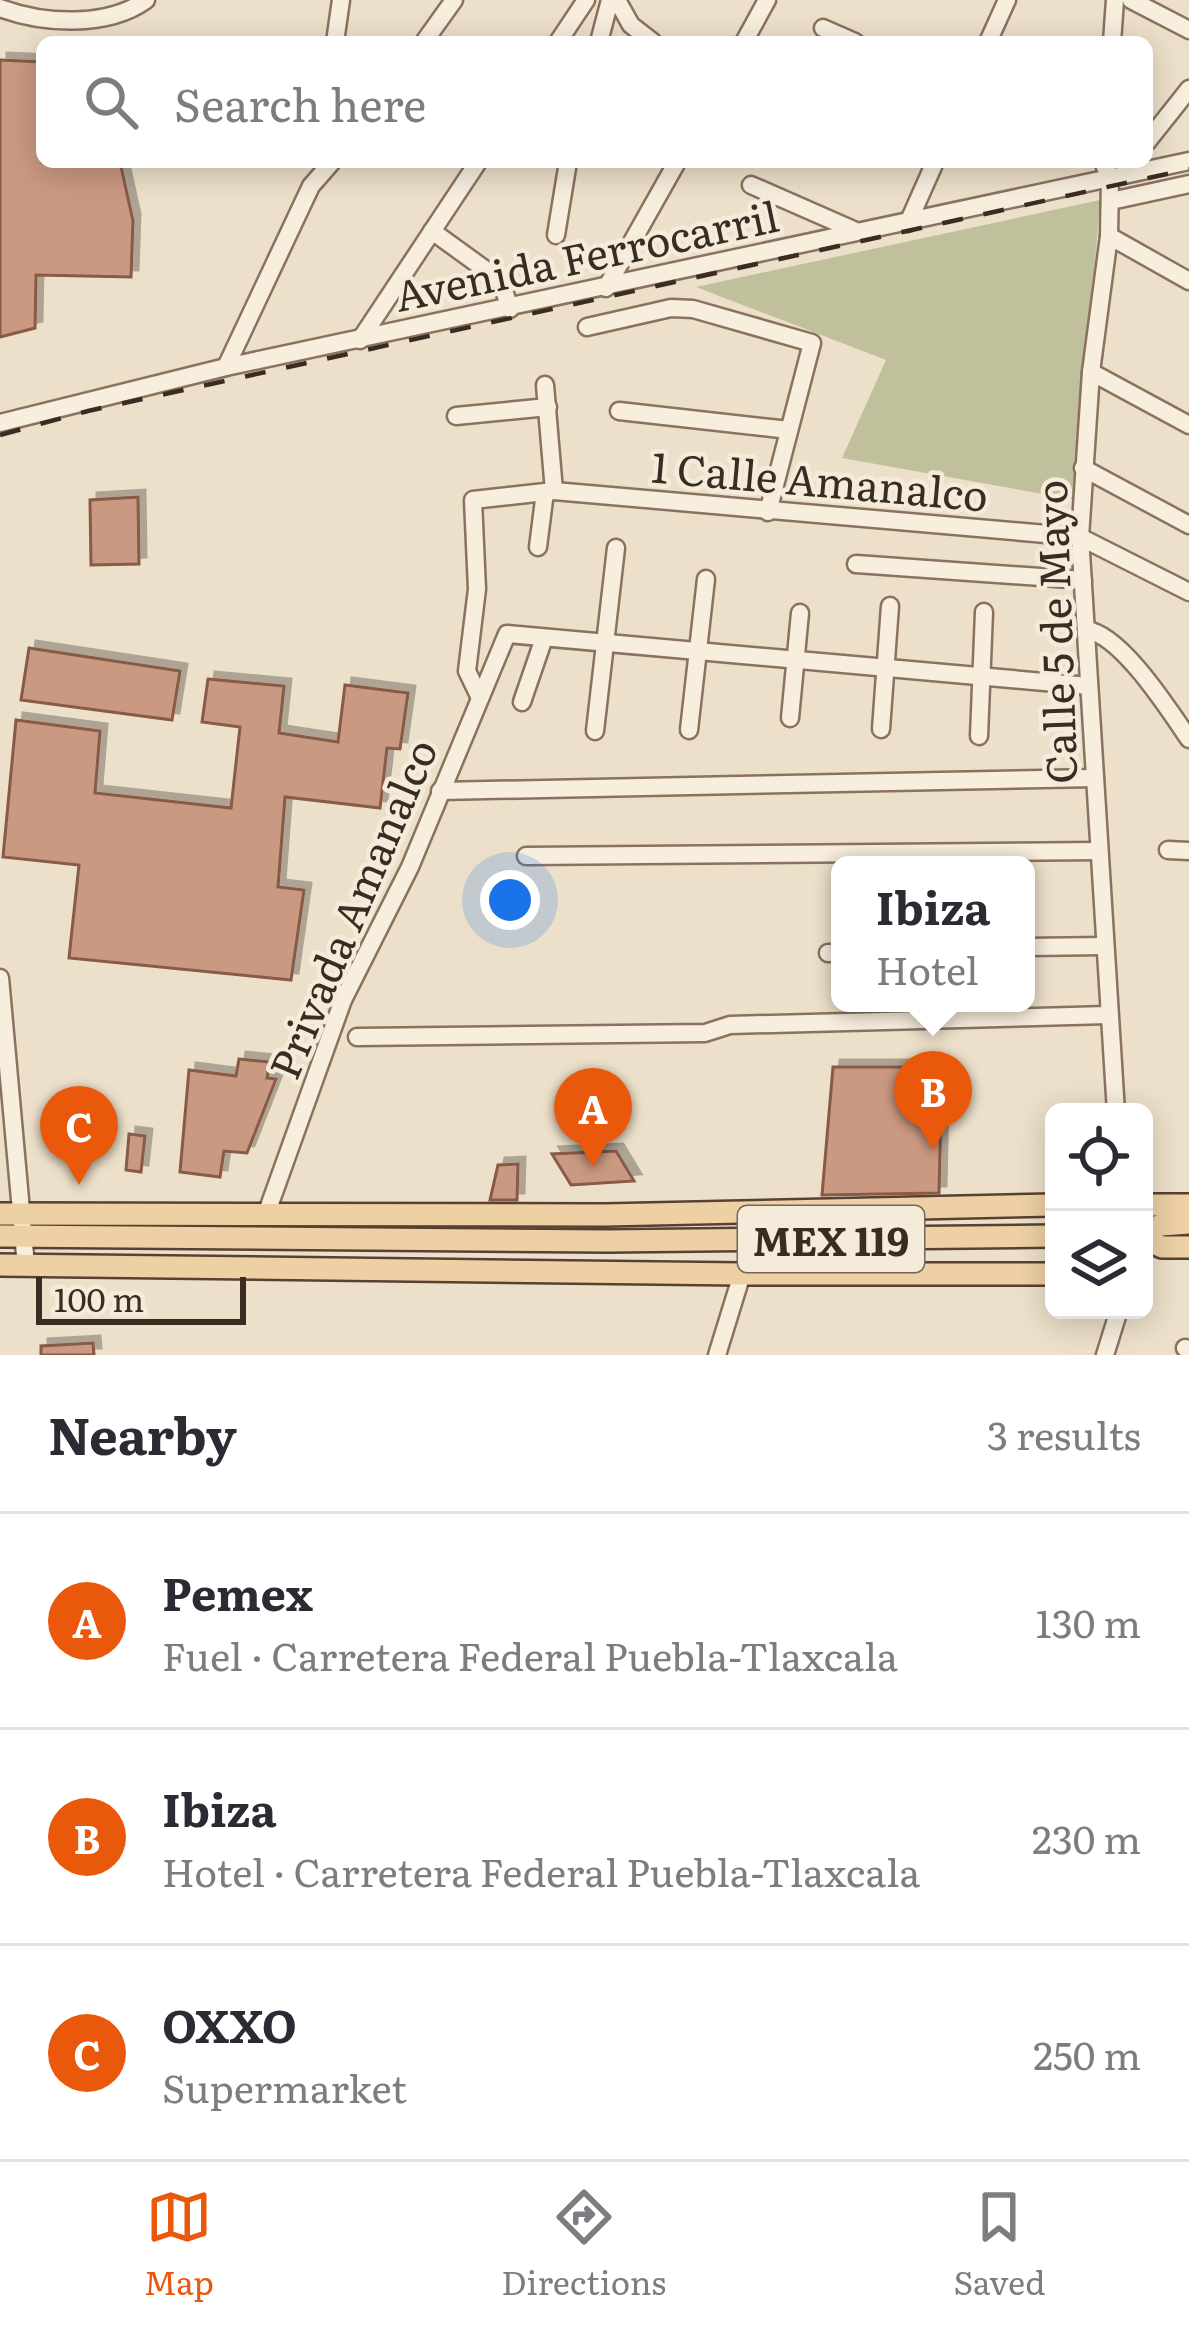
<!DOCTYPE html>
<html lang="en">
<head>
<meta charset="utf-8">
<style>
	body { margin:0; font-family:Literata,serif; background:#f2f2f3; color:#2b2b33 }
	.controls { position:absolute; right:36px; bottom:36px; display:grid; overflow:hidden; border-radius:18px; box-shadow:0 6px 30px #0003 }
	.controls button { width:108px; height:108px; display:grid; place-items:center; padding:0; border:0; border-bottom:3px solid #e1e1e2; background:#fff; color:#2b2b33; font:60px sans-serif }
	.scale { position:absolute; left:36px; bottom:30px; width:210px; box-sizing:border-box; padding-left:12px; border:6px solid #3b2c22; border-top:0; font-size:33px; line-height:42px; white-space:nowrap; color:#3b2c22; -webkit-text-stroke:9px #f5ebda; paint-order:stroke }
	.you { position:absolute; left:510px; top:900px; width:42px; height:42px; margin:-30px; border:9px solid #fff; border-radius:50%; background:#1a73e8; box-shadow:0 0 0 18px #1a73e833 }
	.badge { display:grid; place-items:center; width:78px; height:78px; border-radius:50%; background:#ea580c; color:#fff; font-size:39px; font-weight:700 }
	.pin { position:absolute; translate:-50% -99px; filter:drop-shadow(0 3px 6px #0008) }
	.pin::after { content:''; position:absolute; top:63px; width:42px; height:36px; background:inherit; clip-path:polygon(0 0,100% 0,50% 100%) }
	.popup { position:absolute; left:831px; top:856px; width:204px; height:156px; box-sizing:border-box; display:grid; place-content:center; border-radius:18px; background:#fff; filter:drop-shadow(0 3px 9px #0005); font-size:39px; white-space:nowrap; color:#7c7c81 }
	.popup b { font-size:45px; color:#2b2b33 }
	.popup::after { content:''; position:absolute; left:50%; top:100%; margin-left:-24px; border:24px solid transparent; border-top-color:#fff }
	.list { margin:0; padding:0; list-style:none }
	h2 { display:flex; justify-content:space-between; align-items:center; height:156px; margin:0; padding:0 48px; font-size:51px }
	h2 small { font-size:39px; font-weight:400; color:#7c7c81 }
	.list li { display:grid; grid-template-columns:78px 1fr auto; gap:36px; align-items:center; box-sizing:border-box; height:216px; padding:0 48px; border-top:3px solid #e1e1e2 }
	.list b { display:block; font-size:45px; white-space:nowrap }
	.list p { margin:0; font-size:39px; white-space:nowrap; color:#7c7c81 }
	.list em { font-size:39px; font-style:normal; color:#7c7c81 }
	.icon { flex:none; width:66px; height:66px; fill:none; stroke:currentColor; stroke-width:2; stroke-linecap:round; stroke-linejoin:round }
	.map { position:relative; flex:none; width:1189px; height:1355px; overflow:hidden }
	.search { position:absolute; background:#fff; box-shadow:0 6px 30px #0003; left:36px; right:36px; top:36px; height:132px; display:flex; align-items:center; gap:30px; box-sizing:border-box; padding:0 42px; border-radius:18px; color:#7c7c81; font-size:45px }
	.sheet { height:804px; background:#fff }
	nav { display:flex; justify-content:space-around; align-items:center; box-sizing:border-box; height:168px; border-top:3px solid #e1e1e2; background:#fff; font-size:33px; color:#7c7c81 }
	nav a { display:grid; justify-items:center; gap:6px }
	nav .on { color:#ea580c }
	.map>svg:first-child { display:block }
	.cemetery { fill:#c0c19c }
	.building { fill:#ca9982; stroke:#885a46; stroke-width:3; filter:url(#shadow) }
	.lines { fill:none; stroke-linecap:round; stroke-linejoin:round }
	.minor-casing { stroke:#8a725f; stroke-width:21 }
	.major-casing { stroke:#584133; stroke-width:26 }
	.minor { stroke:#f8eede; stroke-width:16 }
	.major { stroke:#eed0a5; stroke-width:21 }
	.rail { stroke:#3b2c22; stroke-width:4.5; stroke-dasharray:21 21; stroke-linecap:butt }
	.labels { text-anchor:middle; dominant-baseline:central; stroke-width:9; stroke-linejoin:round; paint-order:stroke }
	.shield { fill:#f5ebda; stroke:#736559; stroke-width:3 }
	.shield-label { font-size:39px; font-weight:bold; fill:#3b2c22 }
	.street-label { font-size:42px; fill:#3b2c22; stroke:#f5ebda }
</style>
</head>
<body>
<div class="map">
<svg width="1189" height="1355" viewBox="0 0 1189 1355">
	<defs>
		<filter id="shadow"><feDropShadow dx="7" dy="-7" stdDeviation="0" flood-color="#0004"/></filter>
	</defs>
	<rect width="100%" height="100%" fill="#ede0ca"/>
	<polygon class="cemetery" points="1100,200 1076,500 842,458 886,360 696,287"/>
	<g class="building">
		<polygon points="0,60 42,62 42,162 120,162 133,221 131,277 36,275 35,328 0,337"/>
		<polygon points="138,497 139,564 91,565 90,500"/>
		<polygon points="29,648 180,671 172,720 21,700"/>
		<polygon points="208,679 284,686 279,733 338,742 345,685 408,693 400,749 387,748 380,808 285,797 278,887 304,890 291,980 69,958 79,865 3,857 16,720 100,731 95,793 231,808 240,727 202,722"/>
		<polygon points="239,1059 270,1062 267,1078 276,1079 247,1153 224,1151 220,1177 180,1172 189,1070 236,1076"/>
		<polygon points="833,1067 942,1067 939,1193 822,1195"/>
		<polygon points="129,1134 145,1136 141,1172 126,1170"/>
		<polygon points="616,1151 634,1181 571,1185 552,1154"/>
		<polygon points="518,1164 517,1200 490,1200 498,1165"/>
		<polygon points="93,1343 94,1355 41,1355 41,1346"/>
	</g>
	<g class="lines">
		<g class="minor-casing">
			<g id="minor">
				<polyline points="617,0 631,25 653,42"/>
				<polyline points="1131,0 1189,30"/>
				<path d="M0,8C43,24 107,28 146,0"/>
				<polyline points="823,28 855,42"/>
				<polyline points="335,42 341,0"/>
				<polyline points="424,42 454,0"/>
				<polyline points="558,42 586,0"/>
				<polyline points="599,42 610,0"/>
				<polyline points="744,42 767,0"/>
				<polyline points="988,42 1007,0"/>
				<polyline points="1112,42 1115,0"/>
				<polyline points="1147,142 1189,89"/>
				<polyline points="1103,162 1110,178 1109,236 1091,372 1080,537 1116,1112"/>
				<polyline points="751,185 856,231"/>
				<polyline points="1111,201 1189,184"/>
				<polyline points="908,223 935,162"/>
				<polyline points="432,231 501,281 510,309"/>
				<polyline points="556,235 568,162"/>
				<polyline points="1109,236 1189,281"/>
				<polyline points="606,288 677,162"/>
				<polyline points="587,327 671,308 693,309 812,343 768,512"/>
				<polyline points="360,340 478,162"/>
				<polyline points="226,367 311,186 332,162"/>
				<polyline points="1091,372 1189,425"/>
				<polyline points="545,385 554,491"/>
				<polyline points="619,411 789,430"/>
				<polyline points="456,416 548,407"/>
				<polyline points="0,423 226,367 1189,161"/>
				<polyline points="1083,468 1189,525"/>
				<polyline points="538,547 545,492"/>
				<polyline points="856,564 1083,580"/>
				<path d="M1086,630C1121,634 1169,710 1189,739"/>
				<polyline points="480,698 467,671 477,589 473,500 554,491 1080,537 1189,592"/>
				<polyline points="522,702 544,638"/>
				<polyline points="790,718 800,613"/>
				<polyline points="881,729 890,606"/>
				<polyline points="689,730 706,579"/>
				<polyline points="595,731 616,548"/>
				<polyline points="979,736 984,612"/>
				<polyline points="440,791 1095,778"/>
				<polyline points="1168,850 1189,851"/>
				<polyline points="526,856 1099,851"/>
				<polyline points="1026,947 1105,946"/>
				<polyline points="828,953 840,953"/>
				<polyline points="0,978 26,1266"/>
				<polyline points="357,1037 705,1033 730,1025 1108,1015"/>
				<polyline points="267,1212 343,1000 410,867 507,634 1089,686"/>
				<polyline points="1185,1348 1189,1349"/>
				<polyline points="717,1355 742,1274"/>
				<polyline points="1105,1355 1119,1310"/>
			</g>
		</g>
		<g class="major-casing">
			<g id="major">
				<polyline points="1144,1205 1189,1205"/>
				<polyline points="0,1214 605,1215 1054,1205"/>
				<polyline points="1144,1232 1161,1225 1189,1223"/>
				<polyline points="0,1236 608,1241 1054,1236"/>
				<polyline points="1144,1239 1162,1247 1189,1247"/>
				<polyline points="0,1265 742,1274 1054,1274"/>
			</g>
		</g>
		<use href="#minor" class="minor"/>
		<use href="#major" class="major"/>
		<polyline class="rail" points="0,435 88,411 1189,169"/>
	</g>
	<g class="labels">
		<rect class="shield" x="738" y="1206" width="186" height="66" rx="9"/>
		<g class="shield-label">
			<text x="831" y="1239">MEX 119</text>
		</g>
		<g class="street-label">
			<text transform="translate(586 254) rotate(-12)">Avenida Ferrocarril</text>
			<text transform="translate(820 479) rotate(5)">1 Calle Amanalco</text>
			<text transform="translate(1054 632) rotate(-92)">Calle 5 de Mayo</text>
			<text transform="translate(351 908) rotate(-67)">Privada Amanalco</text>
		</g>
	</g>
</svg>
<div class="controls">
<button><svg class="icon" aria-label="locate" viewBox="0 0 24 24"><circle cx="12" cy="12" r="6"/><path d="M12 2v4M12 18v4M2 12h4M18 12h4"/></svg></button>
<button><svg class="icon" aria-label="layers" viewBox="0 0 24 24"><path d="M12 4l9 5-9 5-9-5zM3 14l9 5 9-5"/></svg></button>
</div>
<div class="scale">100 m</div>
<div class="you"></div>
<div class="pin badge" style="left:593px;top:1167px">A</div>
<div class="pin badge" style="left:933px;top:1150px">B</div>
<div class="popup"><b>Ibiza</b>Hotel</div>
<div class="pin badge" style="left:79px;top:1185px">C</div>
<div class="search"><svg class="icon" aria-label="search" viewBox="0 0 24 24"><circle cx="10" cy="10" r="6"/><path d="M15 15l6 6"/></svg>Search here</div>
</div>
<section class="sheet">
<h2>Nearby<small>3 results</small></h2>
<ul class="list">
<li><span class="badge">A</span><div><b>Pemex</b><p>Fuel · Carretera Federal Puebla-Tlaxcala</p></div><em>130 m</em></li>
<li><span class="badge">B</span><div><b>Ibiza</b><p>Hotel · Carretera Federal Puebla-Tlaxcala</p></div><em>230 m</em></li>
<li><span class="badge">C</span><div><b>OXXO</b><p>Supermarket</p></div><em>250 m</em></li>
</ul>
</section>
<nav>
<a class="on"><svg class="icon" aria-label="map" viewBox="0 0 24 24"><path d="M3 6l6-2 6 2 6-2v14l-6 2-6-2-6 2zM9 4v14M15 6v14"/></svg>Map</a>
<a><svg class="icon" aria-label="directions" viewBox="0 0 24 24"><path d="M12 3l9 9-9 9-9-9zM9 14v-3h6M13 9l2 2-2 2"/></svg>Directions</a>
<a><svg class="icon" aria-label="saved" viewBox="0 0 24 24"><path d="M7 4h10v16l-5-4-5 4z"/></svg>Saved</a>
</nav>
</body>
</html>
